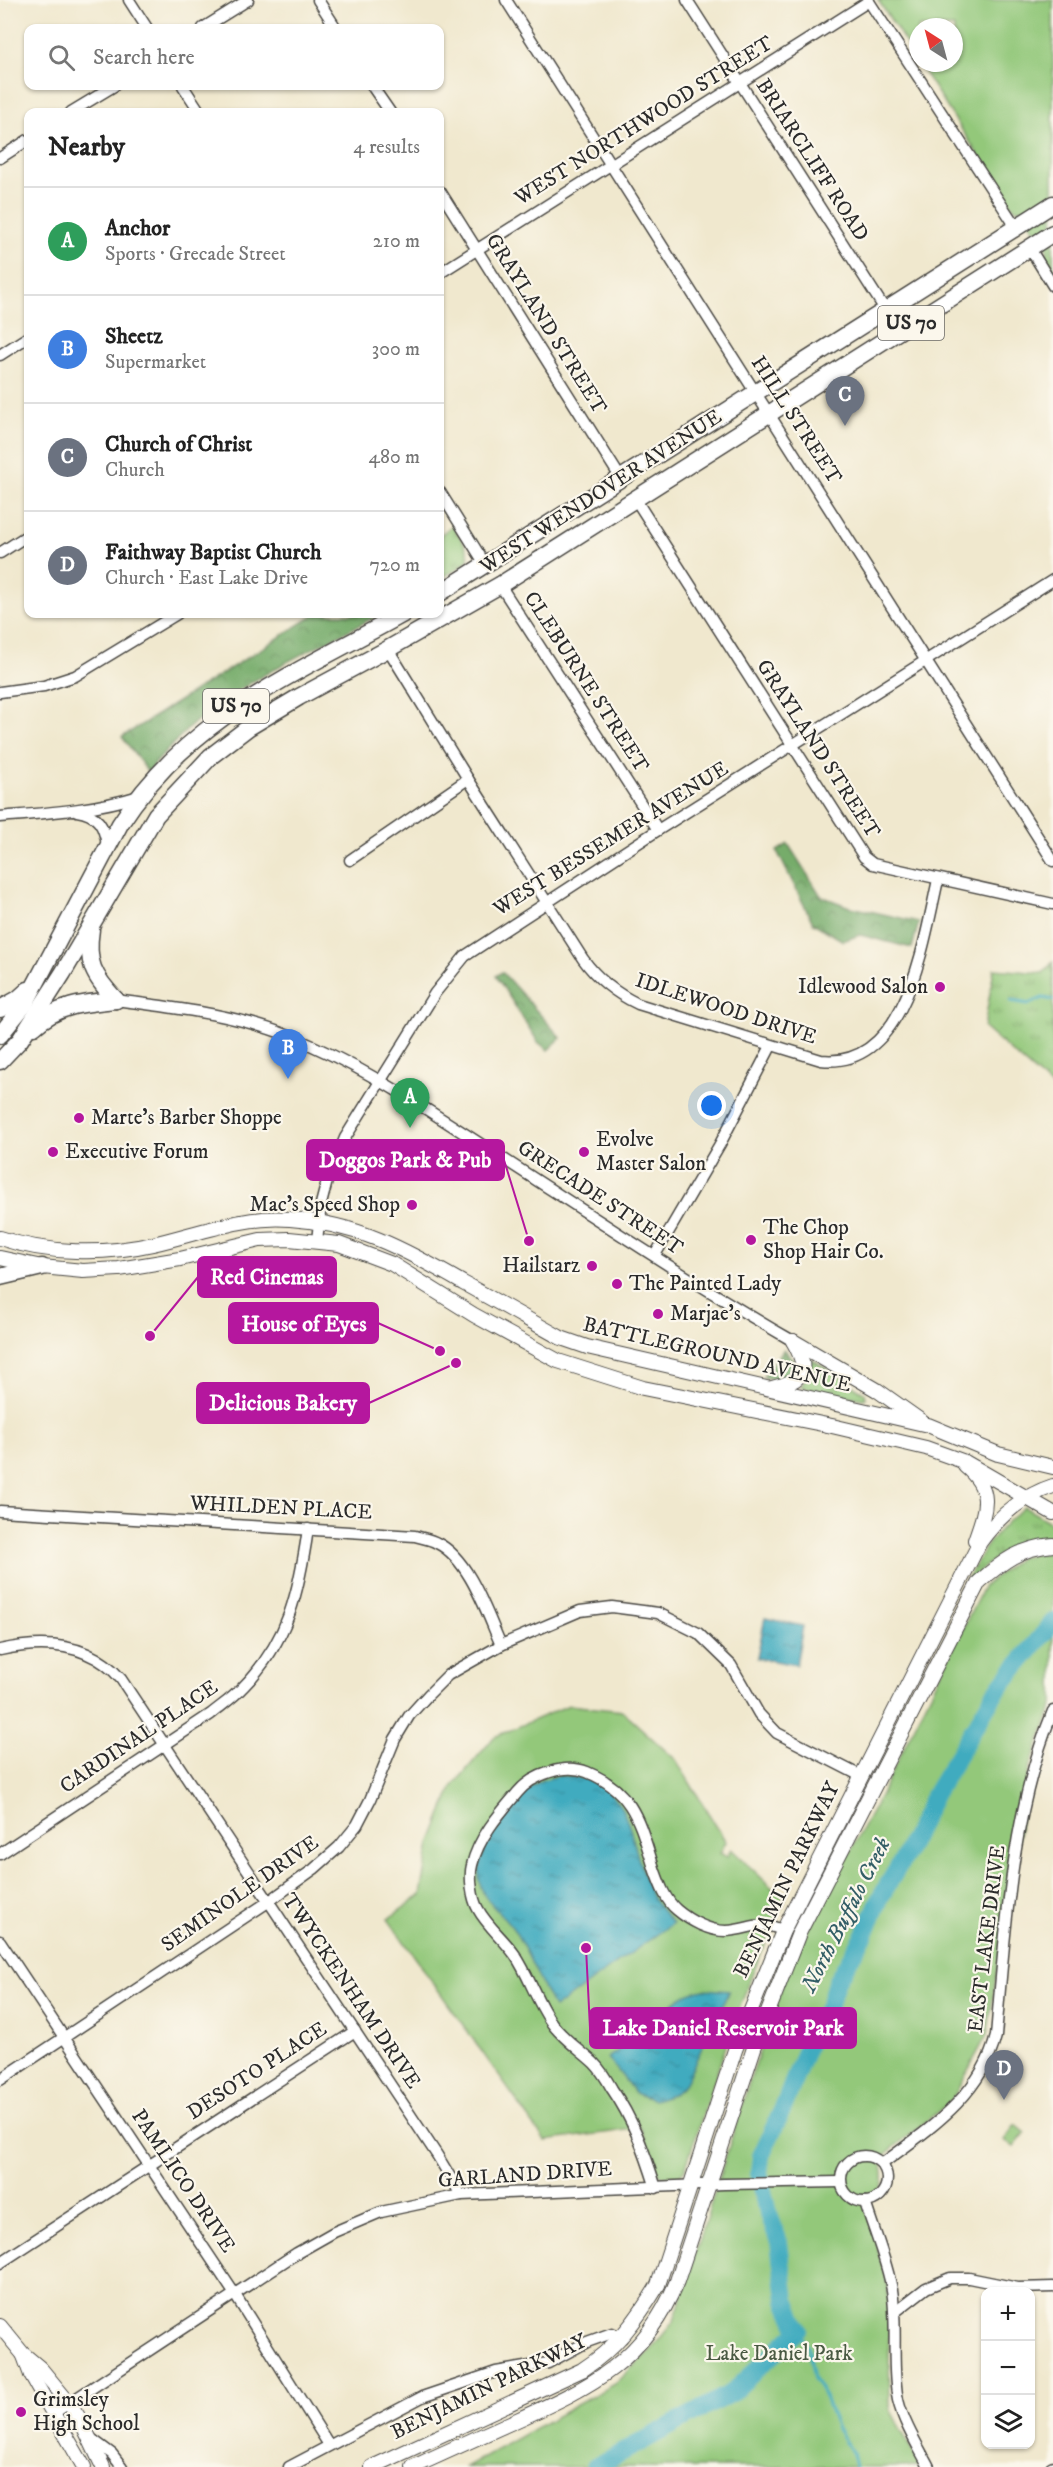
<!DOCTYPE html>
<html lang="en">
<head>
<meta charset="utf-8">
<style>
	body { margin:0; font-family:"IM FELL DW Pica",serif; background:#f6f6f6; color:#222 }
	.controls { position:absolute; right:18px; bottom:18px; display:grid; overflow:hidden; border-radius:12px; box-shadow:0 2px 4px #0004 }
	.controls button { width:54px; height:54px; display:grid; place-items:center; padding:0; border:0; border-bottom:2px solid #e0e0e0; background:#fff; color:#222; font:30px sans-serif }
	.compass { position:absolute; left:909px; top:18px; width:54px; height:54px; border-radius:50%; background:#fff; box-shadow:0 2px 4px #0004; rotate:324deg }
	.you { position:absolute; left:712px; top:1106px; width:21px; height:21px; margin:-15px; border:4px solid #fff; border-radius:50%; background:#1a73e8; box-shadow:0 0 0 9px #1a73e833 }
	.badge { display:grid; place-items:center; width:39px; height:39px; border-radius:50%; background:#b5179e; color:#fff; font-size:20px; font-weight:700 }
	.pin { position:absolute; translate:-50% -50px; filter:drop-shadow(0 2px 3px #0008) }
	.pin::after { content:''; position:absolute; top:32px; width:21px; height:18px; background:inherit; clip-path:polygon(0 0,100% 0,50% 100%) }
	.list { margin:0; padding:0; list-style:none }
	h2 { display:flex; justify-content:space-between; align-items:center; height:78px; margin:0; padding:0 24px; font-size:26px }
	h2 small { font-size:20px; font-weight:400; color:#767676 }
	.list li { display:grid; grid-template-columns:39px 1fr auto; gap:18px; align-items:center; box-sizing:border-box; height:108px; padding:0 24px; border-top:2px solid #e0e0e0 }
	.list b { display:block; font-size:22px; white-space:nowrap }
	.list p { margin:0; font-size:20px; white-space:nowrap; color:#767676 }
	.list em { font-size:20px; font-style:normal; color:#767676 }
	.icon { flex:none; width:33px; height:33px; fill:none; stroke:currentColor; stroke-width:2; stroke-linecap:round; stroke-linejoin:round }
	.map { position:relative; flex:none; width:1053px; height:2467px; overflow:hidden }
	.search { position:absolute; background:#fff; box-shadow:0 2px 4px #0004; left:24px; top:24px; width:420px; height:66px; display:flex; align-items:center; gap:15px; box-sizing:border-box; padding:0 21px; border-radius:12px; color:#767676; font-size:22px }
	.panel { position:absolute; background:#fff; box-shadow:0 2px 4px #0004; left:24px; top:108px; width:420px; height:510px; border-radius:12px }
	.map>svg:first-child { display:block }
	.grass { fill:url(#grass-tufts); stroke:#5f7a52; stroke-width:1.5 }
	.forest { fill:url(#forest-crowns); stroke:#506c4a; stroke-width:1.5 }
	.park { fill:#93c87a; stroke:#5f7a52; stroke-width:1.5 }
	.water { fill:url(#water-ripples); stroke:#366b75; stroke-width:1.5 }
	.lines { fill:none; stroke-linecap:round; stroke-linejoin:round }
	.stream { stroke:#40abbf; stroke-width:3 }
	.river { stroke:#40abbf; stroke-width:18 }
	.minor-casing { stroke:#494743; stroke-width:13 }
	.major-casing { stroke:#494743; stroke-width:16 }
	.highway-casing { stroke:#494743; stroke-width:19 }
	.minor { stroke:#fff; stroke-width:10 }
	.major { stroke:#fff; stroke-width:14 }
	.highway { stroke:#fff; stroke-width:16 }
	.poi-dot { fill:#b5179e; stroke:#fbf7ec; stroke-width:2 }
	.labels { text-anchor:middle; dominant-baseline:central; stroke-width:4.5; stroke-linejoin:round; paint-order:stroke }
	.shield { fill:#fbf7ec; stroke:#696865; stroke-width:1.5 }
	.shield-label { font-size:20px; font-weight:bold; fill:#2b2b2b }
	.street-label { font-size:21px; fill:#2b2b2b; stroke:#fbf7ec }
	.poi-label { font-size:21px; fill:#2b2b2b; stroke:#fbf7ec; text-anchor:start }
	.park-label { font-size:21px; fill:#4a5a43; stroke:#fbf7ec }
	.water-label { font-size:22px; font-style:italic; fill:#335e66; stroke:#fbf7ec }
	.leader { fill:none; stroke:#b5179e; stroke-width:2 }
	.callout-dot { fill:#b5179e; stroke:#fbf7ec; stroke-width:2 }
	.callout { fill:#b5179e; stroke:#b5179e; stroke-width:2 }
	.callout-label { font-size:22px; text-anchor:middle; font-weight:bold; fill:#fff }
</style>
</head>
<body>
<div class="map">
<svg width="1053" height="2467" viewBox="0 0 1053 2467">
	<defs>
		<pattern id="grass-tufts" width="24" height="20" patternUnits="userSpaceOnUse" patternTransform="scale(1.5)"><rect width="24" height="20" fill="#93c87a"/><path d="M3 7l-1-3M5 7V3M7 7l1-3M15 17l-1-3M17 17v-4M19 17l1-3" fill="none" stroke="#78a364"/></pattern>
		<pattern id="forest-crowns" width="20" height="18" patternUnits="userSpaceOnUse" patternTransform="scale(1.5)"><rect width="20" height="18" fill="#76ac6a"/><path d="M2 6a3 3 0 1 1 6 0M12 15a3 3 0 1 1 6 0" fill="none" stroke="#618c57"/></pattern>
		<pattern id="water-ripples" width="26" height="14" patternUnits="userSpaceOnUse" patternTransform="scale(1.5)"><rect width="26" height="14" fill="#40abbf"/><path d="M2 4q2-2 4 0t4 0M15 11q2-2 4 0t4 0" fill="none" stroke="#368b9b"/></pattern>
	</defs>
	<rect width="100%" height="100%" fill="#fbf7ec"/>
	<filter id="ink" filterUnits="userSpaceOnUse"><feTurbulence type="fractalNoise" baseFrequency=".0167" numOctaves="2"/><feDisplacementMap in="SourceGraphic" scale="12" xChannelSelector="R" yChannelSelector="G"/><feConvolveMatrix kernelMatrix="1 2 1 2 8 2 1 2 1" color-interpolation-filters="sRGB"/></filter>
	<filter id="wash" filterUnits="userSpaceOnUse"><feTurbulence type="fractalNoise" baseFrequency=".008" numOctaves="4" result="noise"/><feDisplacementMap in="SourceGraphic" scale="24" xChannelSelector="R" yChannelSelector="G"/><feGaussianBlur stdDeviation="1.35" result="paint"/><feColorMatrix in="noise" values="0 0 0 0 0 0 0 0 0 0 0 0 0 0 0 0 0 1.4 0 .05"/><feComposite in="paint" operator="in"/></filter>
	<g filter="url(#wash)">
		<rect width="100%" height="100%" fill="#f0e8ce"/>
		<g class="grass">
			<path d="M453,526C476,562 475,558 440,579V535Z"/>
			<polygon points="1053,962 1053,1088 984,1028 994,969 1043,973"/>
			<polygon points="810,1358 865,1393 866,1398 863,1399 801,1387 808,1372"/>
			<path d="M1024,1507L1053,1524V1537C1018,1537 992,1557 970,1582L967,1580C984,1547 995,1531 1024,1507Z"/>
		</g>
		<g class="forest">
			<path d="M316,614H381C325,643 265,670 213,708C188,726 168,749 148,772L122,737Z"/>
			<polygon points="788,844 821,896 847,906 919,922 912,948 860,935 843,941 813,923 777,851"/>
			<polygon points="502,972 561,1038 548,1050 538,1042 496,976"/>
			<path d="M784,1349L795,1362C795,1382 778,1381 763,1377Z"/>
		</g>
		<g class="park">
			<polygon points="878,0 1053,0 1053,272 1045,255 1048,250 1021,209 1016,209 1011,205 918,63 954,63 954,27 918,27 918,62"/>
			<path d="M1053,1551V1706L1029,1769L987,2035L952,2100L881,2158C884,2179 888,2193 864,2199L888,2287L890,2409L921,2467H466L614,2384L649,2352L674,2321L749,2083L788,1968L881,1794L984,1586L1020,1557Z"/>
			<path d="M569,1705L622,1711L676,1760L726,1842L720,1853L727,1857L731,1849L785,1900C743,1986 715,2079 685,2169L678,2177H662L658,2173L641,2128L545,2141L388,1919L421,1895L430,1844L453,1786L494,1737Z"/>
			<polygon points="1015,2125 1025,2133 1014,2147 1004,2140"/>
		</g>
		<g class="water">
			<polygon points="765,1618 803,1626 796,1665 757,1658"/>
			<path d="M559,1776C640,1777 625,1845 653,1898C659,1908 665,1915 673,1923L554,2008C539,1983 530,1955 514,1930C502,1912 481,1901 479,1878C477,1848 512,1797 537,1783C543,1779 552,1778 559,1776Z"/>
			<path d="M704,1989L729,1991L688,2077L683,2086L675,2093L654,2100L635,2093L608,2058C622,2047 637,2038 650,2026C670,2008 675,1994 704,1989Z"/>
		</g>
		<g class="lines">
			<g class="stream">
				<polyline points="1011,1001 1029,1004 1043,998 1053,1000"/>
				<polyline points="799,2330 808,2346 814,2379 825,2397 837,2429 852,2452 855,2467"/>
			</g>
			<polyline class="river" points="595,2467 733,2392 799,2330 786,2300 779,2242 767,2209 759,2173 761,2156 784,2106 811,2036 829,2006 836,1982 865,1934 881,1896 903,1859 934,1795 995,1693 1053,1622"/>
		</g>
	</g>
	<g filter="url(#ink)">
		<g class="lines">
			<g class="minor-casing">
				<g id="minor">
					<polyline points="129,0 147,28"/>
					<polyline points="318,0 336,28"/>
					<polyline points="506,0 1053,861"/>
					<polyline points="687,0 886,311"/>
					<polyline points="868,0 1016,227"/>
					<polyline points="203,28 248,0"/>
					<polyline points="183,86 200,112"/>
					<polyline points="372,86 390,112"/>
					<polyline points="71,112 114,86"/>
					<polyline points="0,158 28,140"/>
					<polyline points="440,191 620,477"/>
					<polyline points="1029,247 1053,286"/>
					<polyline points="440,273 869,1"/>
					<polyline points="0,355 28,337"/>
					<polyline points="440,492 485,564"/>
					<polyline points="634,497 864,857 873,864 1053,904"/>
					<polyline points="0,553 28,535"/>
					<polyline points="500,585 658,830"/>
					<path d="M388,649L468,779L583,959C598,980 615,993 638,1004L821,1060C907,1070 924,940 938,880"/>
					<polyline points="0,692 44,686 75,676 177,614"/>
					<path d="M77,811C98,814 104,826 107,845"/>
					<path d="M0,817C46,813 95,810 139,796"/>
					<polyline points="350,860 468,779"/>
					<path d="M116,1000C174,1008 234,1014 289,1036C358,1063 420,1105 482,1145C585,1211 687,1280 793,1341"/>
					<polyline points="317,1241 321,1204 327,1181 345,1138 435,993 465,956 658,830 1053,580"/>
					<polyline points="655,1255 720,1144 771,1046"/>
					<path d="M0,1511L415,1536C422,1538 431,1539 437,1543C469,1558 487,1614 501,1645"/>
					<path d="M0,1650C45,1640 90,1643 121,1679L437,2155L461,2195"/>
					<path d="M0,1854L211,1714C222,1705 234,1697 243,1687C289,1640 299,1591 308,1529"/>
					<polyline points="0,1941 234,2293 329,2445"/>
					<polyline points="0,2080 268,1902 314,1869 339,1847 357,1825 370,1800 395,1739 409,1716 428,1695 448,1675 501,1645 580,1611 612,1607 658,1613 698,1633 731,1665 759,1714 777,1733 861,1776"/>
					<circle cx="864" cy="2179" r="23"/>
					<path d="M882,2164C929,2129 981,2096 996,2036C1005,1930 1012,1810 1053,1711"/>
					<path d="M656,2188C645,2153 633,2119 612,2089C607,2080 601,2070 594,2063C581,2051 565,2040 554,2026C537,2004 530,1977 515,1955C504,1939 487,1926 478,1909C472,1899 469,1876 472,1865C478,1838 500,1813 518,1792C532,1775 565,1763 587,1772C636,1792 640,1826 655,1871C660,1885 666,1901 677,1910C690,1921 709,1931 726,1931C751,1930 759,1918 783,1931"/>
					<path d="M865,2202C874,2231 887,2261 892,2290C898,2327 891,2365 898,2400C904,2424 918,2446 929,2467"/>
					<polyline points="0,2263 355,2031"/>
					<polyline points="895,2312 926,2288 950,2278 969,2278 1018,2288 1053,2287"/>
					<polyline points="54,2413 297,2253 334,2232 381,2212 461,2195 724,2184 840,2182"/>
					<polyline points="89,2437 112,2454 122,2467"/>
					<polyline points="289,2467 422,2397 496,2372 548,2363 587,2342 612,2333 622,2338"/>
					<polyline points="1051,2467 1053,2466"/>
				</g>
			</g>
			<g class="major-casing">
				<g id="major">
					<path d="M0,1238C47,1254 104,1255 153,1244C197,1234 244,1215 290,1219C357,1223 406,1250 463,1283C496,1301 529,1320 561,1338L587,1347L928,1425L998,1454L1053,1467"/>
					<polyline points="0,1258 42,1267 83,1271 119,1269 180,1259 260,1240 289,1239 339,1244 392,1264 474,1315 558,1361 643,1388 832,1426 926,1448 965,1462 1053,1513"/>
					<polyline points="793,1341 877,1390 921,1421"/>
					<path d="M772,1388C805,1380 810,1371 793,1341"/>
					<path d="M965,1466C994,1490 986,1509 975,1540"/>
					<polyline points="0,2326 23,2354 41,2369 69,2403 81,2421 103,2467"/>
					<polyline points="24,2356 31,2375 84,2467"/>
					<path d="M372,2467L582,2370C616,2348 637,2320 658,2285L735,2050L783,1931L980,1542C999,1516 1022,1496 1053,1486"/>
					<path d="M413,2467C448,2451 483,2435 517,2420C592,2386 645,2361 677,2281L754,2048L799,1933L979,1582C1003,1561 1020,1548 1053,1545"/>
				</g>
			</g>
			<g class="highway-casing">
				<g id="highway">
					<polyline points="440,593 1053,204"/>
					<path d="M91,929C86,962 93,976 116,1000"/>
					<polyline points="0,1009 18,999 28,990"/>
					<path d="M34,1027C57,1005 85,1003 116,1000"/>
					<path d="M0,1035L25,1004L120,824C188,717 297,673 403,614"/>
					<polyline points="0,1061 20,1040 63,973 156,815 211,756 249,727 299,697 388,649 500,585 1053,233"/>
					<polyline points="0,1277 42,1267"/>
				</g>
			</g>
			<use href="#minor" class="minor"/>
			<use href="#major" class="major"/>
			<use href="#highway" class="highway"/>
		</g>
	</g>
	<g class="poi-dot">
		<circle cx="940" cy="987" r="6"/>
		<circle cx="79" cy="1118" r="6"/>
		<circle cx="53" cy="1152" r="6"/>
		<circle cx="584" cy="1152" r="6"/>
		<circle cx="412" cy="1205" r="6"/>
		<circle cx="751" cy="1240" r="6"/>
		<circle cx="592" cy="1266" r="6"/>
		<circle cx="617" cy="1284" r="6"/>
		<circle cx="658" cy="1314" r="6"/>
		<circle cx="21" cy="2412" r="6"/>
	</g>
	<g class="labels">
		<g class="shield">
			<rect x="878" y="306" width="66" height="34" rx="4.5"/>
			<rect x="203" y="689" width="66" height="34" rx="4.5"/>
		</g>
		<g class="shield-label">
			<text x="911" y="323">US 70</text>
			<text x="236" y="706">US 70</text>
		</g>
		<g class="street-label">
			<text transform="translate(644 121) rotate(-32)">WEST NORTHWOOD STREET</text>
			<text transform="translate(812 160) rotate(57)">BRIARCLIFF ROAD</text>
			<text transform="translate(546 324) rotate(58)">GRAYLAND STREET</text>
			<text transform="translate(796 420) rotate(57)">HILL STREET</text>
			<text transform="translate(601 492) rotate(-33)">WEST WENDOVER AVENUE</text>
			<text transform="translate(586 682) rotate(57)">CLEBURNE STREET</text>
			<text transform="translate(818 749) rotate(57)">GRAYLAND STREET</text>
			<text transform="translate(611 839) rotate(-32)">WEST BESSEMER AVENUE</text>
			<text transform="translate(726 1009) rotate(18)">IDLEWOOD DRIVE</text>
			<text transform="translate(600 1198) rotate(33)">GRECADE STREET</text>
			<text transform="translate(717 1355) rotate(13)">BATTLEGROUND AVENUE</text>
			<text transform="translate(281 1508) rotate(3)">WHILDEN PLACE</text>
			<text transform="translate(139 1737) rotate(-34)">CARDINAL PLACE</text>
			<text transform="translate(787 1880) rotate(-64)">BENJAMIN PARKWAY</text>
			<text transform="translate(240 1894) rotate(-35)">SEMINOLE DRIVE</text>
			<text transform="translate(987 1939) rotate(-83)">EAST LAKE DRIVE</text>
			<text transform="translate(351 1991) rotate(56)">TWYCKENHAM DRIVE</text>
			<text transform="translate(257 2071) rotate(-33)">DESOTO PLACE</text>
			<text transform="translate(525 2175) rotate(-4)">GARLAND DRIVE</text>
			<text transform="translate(183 2181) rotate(56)">PAMLICO DRIVE</text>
			<text transform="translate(489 2387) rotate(-26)">BENJAMIN PARKWAY</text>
		</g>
		<g class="poi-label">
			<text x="928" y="987" text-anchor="end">Idlewood Salon</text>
			<text x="91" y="1118">Marte's Barber Shoppe</text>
			<text x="596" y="1140">Evolve<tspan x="596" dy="24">Master Salon</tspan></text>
			<text x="65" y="1152">Executive Forum</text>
			<text x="400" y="1205" text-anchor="end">Mac's Speed Shop</text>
			<text x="763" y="1228">The Chop<tspan x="763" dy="24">Shop Hair Co.</tspan></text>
			<text x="580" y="1266" text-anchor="end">Hailstarz</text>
			<text x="629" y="1284">The Painted Lady</text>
			<text x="670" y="1314">Marjae's</text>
			<text x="33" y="2400">Grimsley<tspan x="33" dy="24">High School</tspan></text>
		</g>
		<g class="park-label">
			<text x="779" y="2354">Lake Daniel Park</text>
		</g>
		<g class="water-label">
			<text transform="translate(846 1915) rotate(-63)">North Buffalo Creek</text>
		</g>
	</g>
	<path class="leader" d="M529 1241L504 1160M150 1336L198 1277M440 1351L378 1323M456 1363L369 1403M586 1948L590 2028"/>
	<g class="callout-dot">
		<circle cx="529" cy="1241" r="6"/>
		<circle cx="150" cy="1336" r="6"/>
		<circle cx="440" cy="1351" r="6"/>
		<circle cx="456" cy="1363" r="6"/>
		<circle cx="586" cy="1948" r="6"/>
	</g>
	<g class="callout">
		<rect x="307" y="1140" width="197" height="40" rx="6"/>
		<rect x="198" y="1257" width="138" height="40" rx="6"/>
		<rect x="229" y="1303" width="149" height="40" rx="6"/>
		<rect x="197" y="1383" width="172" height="40" rx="6"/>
		<rect x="590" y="2008" width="266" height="40" rx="6"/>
	</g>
	<g class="callout-label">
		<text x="405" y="1167">Doggos Park &amp; Pub</text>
		<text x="267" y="1284">Red Cinemas</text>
		<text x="304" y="1331">House of Eyes</text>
		<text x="283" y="1410">Delicious Bakery</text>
		<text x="723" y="2035">Lake Daniel Reservoir Park</text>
	</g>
</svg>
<div class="controls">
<button>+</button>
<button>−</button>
<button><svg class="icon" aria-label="layers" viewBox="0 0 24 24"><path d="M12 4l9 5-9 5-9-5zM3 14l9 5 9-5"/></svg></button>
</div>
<svg class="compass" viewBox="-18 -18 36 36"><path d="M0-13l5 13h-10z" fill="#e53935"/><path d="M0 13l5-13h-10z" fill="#767676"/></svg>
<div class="you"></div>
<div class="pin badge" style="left:410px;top:1128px;background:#2e9e5b">A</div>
<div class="pin badge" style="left:288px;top:1079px;background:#3f7fe0">B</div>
<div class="pin badge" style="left:845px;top:426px;background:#6b7280">C</div>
<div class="pin badge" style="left:1004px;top:2100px;background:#6b7280">D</div>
<div class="search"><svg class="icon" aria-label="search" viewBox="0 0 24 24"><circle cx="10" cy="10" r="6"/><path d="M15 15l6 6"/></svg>Search here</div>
<section class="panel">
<h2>Nearby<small>4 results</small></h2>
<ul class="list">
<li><span class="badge" style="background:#2e9e5b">A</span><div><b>Anchor</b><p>Sports · Grecade Street</p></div><em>210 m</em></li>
<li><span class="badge" style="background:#3f7fe0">B</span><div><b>Sheetz</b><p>Supermarket</p></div><em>300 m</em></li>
<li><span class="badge" style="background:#6b7280">C</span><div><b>Church of Christ</b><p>Church</p></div><em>480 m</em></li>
<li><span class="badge" style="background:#6b7280">D</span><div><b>Faithway Baptist Church</b><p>Church · East Lake Drive</p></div><em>720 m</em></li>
</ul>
</section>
</div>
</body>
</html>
